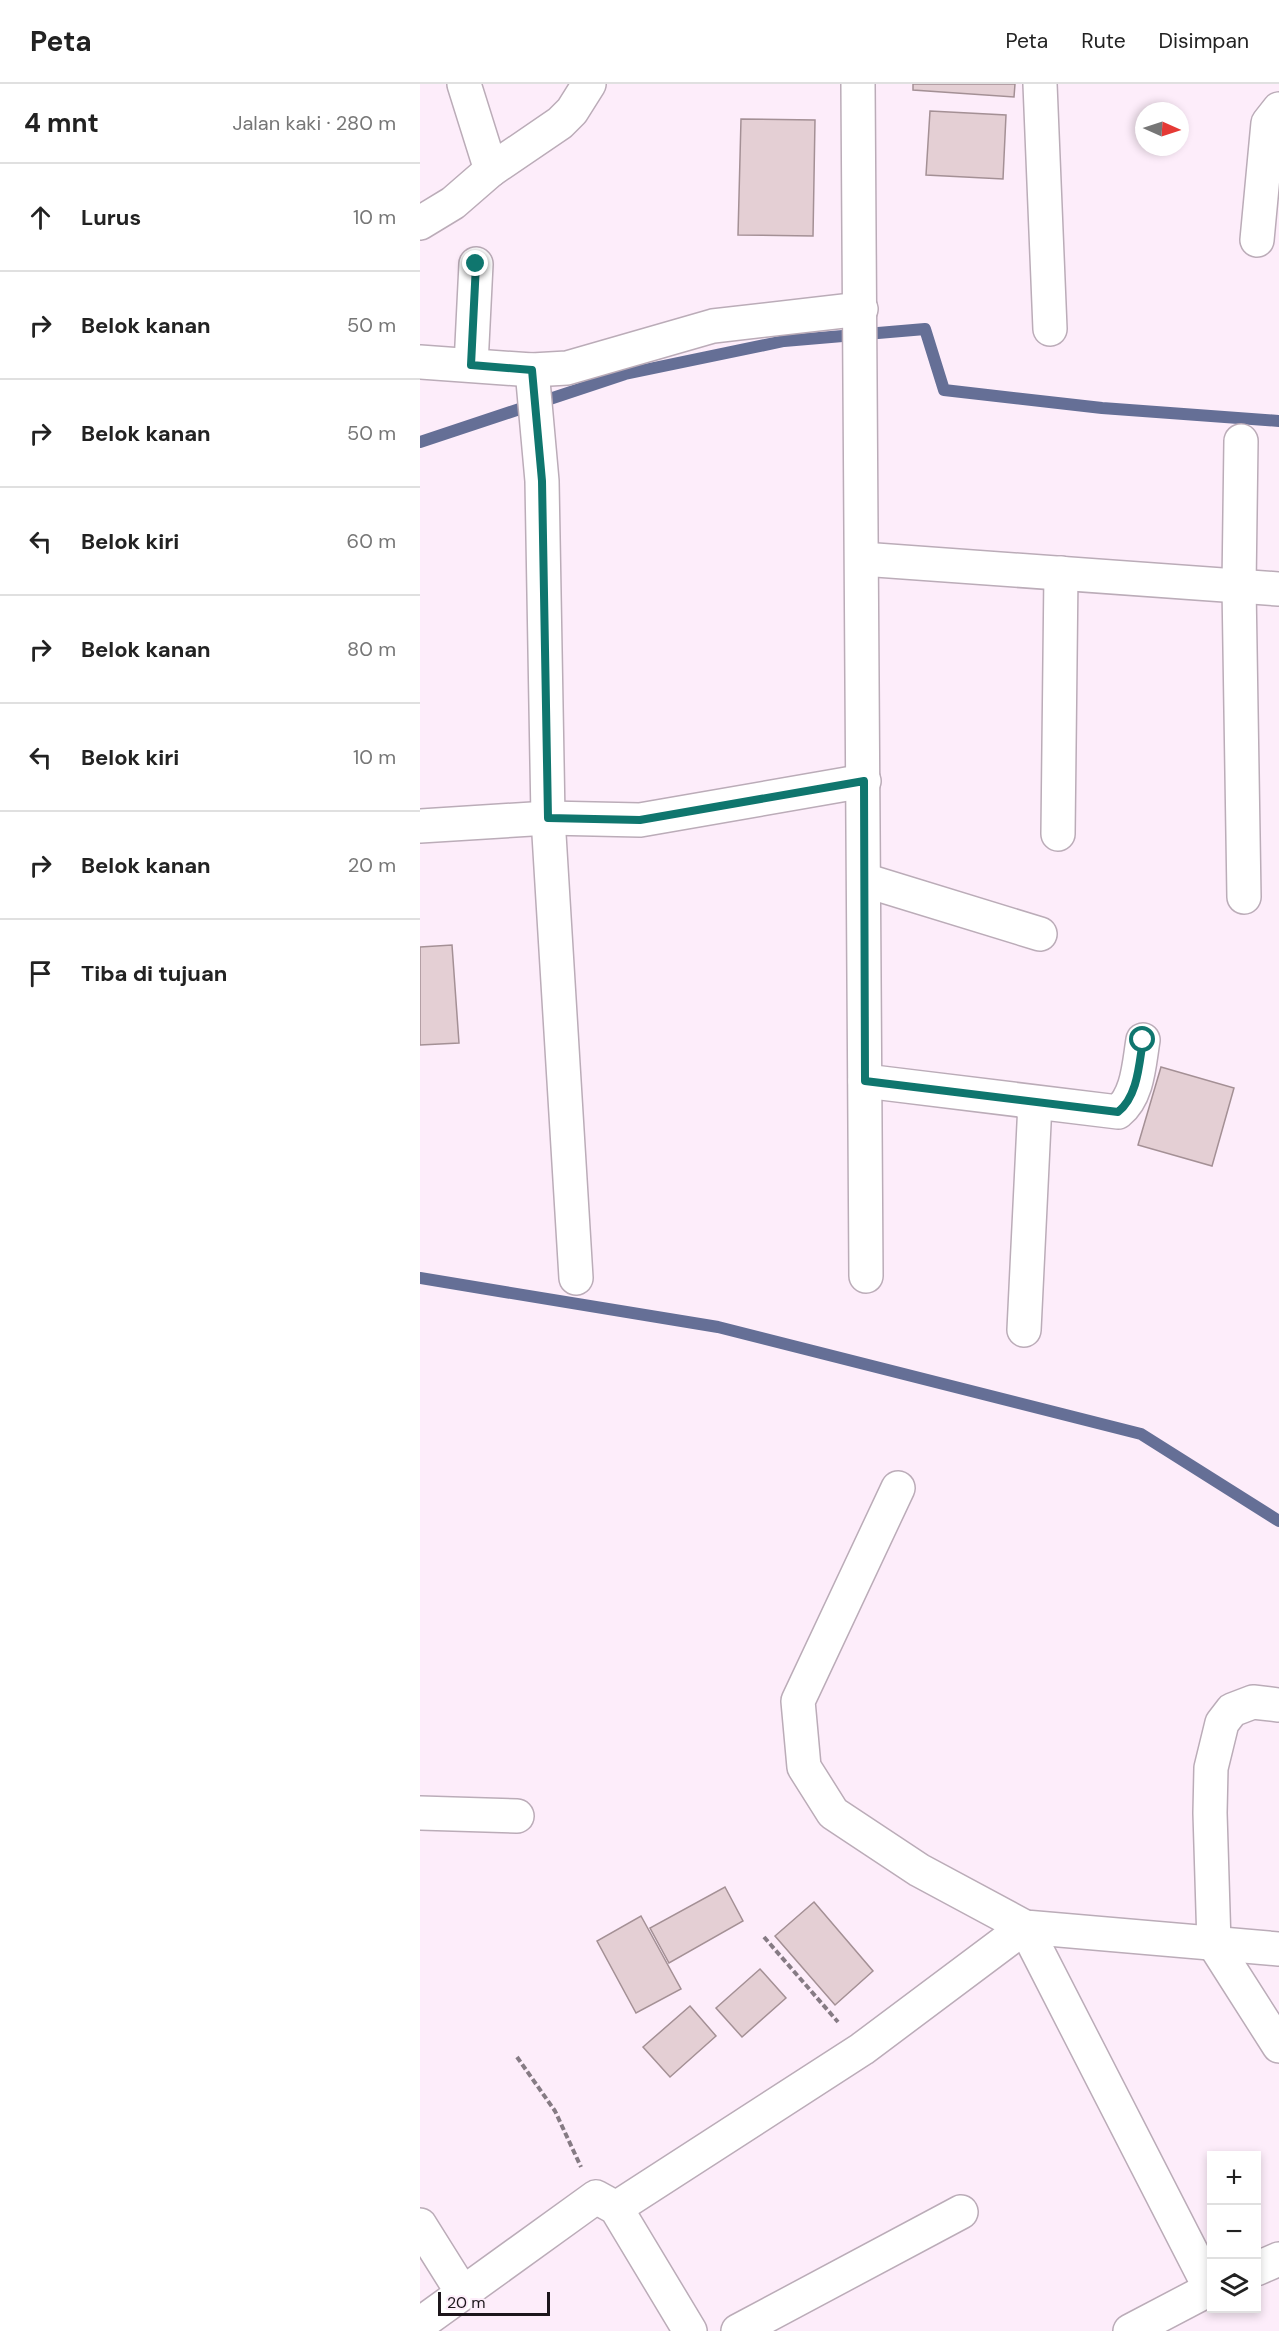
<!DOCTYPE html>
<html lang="id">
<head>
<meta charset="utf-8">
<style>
	body { margin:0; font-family:"DM Sans",sans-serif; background:#f6f6f6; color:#222 }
	.controls { position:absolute; right:18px; bottom:18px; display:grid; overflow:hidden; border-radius:0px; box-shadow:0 3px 9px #0003 }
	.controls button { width:54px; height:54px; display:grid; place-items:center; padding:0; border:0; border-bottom:2px solid #e0e0e0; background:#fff; color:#222; font:30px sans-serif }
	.compass { position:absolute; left:715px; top:18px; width:54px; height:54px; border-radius:50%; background:#fff; box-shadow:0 3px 9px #0003; rotate:93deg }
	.scale { position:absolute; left:18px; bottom:15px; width:112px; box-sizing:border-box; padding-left:6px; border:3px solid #1c161b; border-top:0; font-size:16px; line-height:21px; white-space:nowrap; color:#1c161b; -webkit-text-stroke:4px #fdedfa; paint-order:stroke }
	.stop { position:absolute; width:18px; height:18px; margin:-14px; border:4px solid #0f766e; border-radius:50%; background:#fff }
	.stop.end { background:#0f766e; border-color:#fff; box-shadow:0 2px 6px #0008 }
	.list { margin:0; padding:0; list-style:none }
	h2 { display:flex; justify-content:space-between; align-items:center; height:78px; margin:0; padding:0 24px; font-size:26px }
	h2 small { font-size:20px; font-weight:400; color:#767676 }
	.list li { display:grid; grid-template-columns:39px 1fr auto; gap:18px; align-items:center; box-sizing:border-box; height:108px; padding:0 24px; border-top:2px solid #e0e0e0 }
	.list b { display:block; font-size:22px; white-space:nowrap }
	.list em { font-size:20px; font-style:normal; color:#767676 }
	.icon { flex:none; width:33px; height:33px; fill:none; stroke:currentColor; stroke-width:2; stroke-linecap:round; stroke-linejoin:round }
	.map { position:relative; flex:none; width:859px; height:2247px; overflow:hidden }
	header { display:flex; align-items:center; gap:36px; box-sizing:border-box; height:84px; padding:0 30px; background:#fff; border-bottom:2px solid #e0e0e0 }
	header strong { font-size:28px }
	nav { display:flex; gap:33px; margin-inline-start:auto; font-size:21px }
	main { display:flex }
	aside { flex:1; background:#fff }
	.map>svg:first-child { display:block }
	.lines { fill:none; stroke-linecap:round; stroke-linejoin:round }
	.stream { stroke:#656f96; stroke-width:12 }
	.building { fill:#e4cfd4; stroke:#a49095; stroke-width:1.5 }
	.street-casing { stroke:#bbacb8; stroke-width:36 }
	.path { stroke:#867b84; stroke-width:4; stroke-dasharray:6 3; stroke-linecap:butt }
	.street { stroke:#fff; stroke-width:33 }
	.route { stroke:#0f766e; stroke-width:8 }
</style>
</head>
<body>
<header>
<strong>Peta</strong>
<nav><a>Peta</a><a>Rute</a><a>Disimpan</a></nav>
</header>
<main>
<aside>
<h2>4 mnt<small>Jalan kaki · 280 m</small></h2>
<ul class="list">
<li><svg class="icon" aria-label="ahead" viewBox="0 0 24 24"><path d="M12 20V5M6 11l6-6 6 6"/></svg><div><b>Lurus</b></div><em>10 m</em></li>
<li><svg class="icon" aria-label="right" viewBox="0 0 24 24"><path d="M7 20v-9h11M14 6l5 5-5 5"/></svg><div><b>Belok kanan</b></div><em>50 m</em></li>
<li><svg class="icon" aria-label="right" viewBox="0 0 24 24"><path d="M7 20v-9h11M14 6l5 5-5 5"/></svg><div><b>Belok kanan</b></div><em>50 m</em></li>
<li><svg class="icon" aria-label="left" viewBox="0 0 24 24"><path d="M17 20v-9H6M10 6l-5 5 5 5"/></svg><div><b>Belok kiri</b></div><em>60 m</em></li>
<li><svg class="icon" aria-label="right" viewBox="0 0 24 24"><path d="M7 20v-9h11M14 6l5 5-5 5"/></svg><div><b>Belok kanan</b></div><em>80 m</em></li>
<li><svg class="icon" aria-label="left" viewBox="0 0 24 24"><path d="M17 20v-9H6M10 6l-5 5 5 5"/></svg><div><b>Belok kiri</b></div><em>10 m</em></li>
<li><svg class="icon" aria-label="right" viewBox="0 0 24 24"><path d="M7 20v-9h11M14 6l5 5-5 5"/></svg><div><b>Belok kanan</b></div><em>20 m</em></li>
<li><svg class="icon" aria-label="arrive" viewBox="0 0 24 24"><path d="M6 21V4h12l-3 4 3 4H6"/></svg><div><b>Tiba di tujuan</b></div></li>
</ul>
</aside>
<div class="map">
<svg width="859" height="2247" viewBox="0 0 859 2247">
	<rect width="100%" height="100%" fill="#fdedfa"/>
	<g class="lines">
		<g class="stream">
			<polyline points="0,358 205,290 364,257 505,245 524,306 682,324 859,337"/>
			<polyline points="0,1194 298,1243 721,1350 859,1437"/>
		</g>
	</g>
	<g class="building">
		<polygon points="493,0 595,0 594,13 493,6"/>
		<polygon points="510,27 586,31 583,95 506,91"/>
		<polygon points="321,35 395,36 393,152 318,151"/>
		<polygon points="32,861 39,959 0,961 0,863"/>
		<polygon points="741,983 814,1004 792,1082 718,1061"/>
		<polygon points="305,1803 323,1837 249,1879 230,1844"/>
		<polygon points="394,1818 453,1887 415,1921 355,1852"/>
		<polygon points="221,1832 261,1905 216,1929 177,1857"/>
		<polygon points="340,1885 366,1914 322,1953 296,1924"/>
		<polygon points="270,1922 296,1952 250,1993 223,1963"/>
	</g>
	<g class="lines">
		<g class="street-casing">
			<g id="street">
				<polyline points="438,0 446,1192"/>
				<polyline points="620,0 630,245"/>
				<polyline points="71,86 140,39 152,27 169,0"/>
				<polyline points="0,139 33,119 71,86 44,0"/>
				<polyline points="837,156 848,39 859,25"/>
				<polyline points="0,278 112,286 147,284 293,242 441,225"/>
				<polyline points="51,281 56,180"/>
				<polyline points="112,286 122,397 128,734 156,1194"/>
				<polyline points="821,357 819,502 824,813"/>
				<polyline points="442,475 859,505"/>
				<polyline points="0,742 128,734 220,736 444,697"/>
				<polyline points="638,750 641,489"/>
				<polyline points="444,796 620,850"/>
				<path d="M445,997L698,1028C718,1012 719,980 723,956"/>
				<polyline points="604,1246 615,1019"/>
				<polyline points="478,1404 378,1617 384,1683 413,1729 499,1786 605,1843 859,1865"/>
				<polyline points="859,1621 833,1618 812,1626 802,1639 791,1684 790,1729 794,1860 859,1962"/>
				<polyline points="0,1729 97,1732"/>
				<polyline points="605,1843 790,2204"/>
				<polyline points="196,2124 442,1965 605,1843"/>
				<polyline points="0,2141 42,2208"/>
				<polyline points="836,2185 859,2175"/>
				<polyline points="0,2240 176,2113 196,2124 270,2247"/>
				<polyline points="318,2247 541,2128"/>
				<polyline points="710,2247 792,2204"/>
			</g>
		</g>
		<g class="path">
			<polyline points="344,1853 418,1938"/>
			<polyline points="97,1973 135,2027 161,2083"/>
		</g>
		<use href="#street" class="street"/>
	</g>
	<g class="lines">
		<path class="route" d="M56,180L51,281L112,286L122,397L128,734L220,736L444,697L445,997L698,1028C718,1012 719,980 723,956"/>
	</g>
</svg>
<div class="controls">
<button>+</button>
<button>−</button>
<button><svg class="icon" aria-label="layers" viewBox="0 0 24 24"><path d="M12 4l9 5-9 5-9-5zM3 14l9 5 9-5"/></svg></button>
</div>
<svg class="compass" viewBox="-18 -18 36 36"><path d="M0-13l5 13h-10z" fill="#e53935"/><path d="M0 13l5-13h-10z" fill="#767676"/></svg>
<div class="scale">20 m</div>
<div class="stop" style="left:723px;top:956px"></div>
<div class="stop end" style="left:56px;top:180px"></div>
</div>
</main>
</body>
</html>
